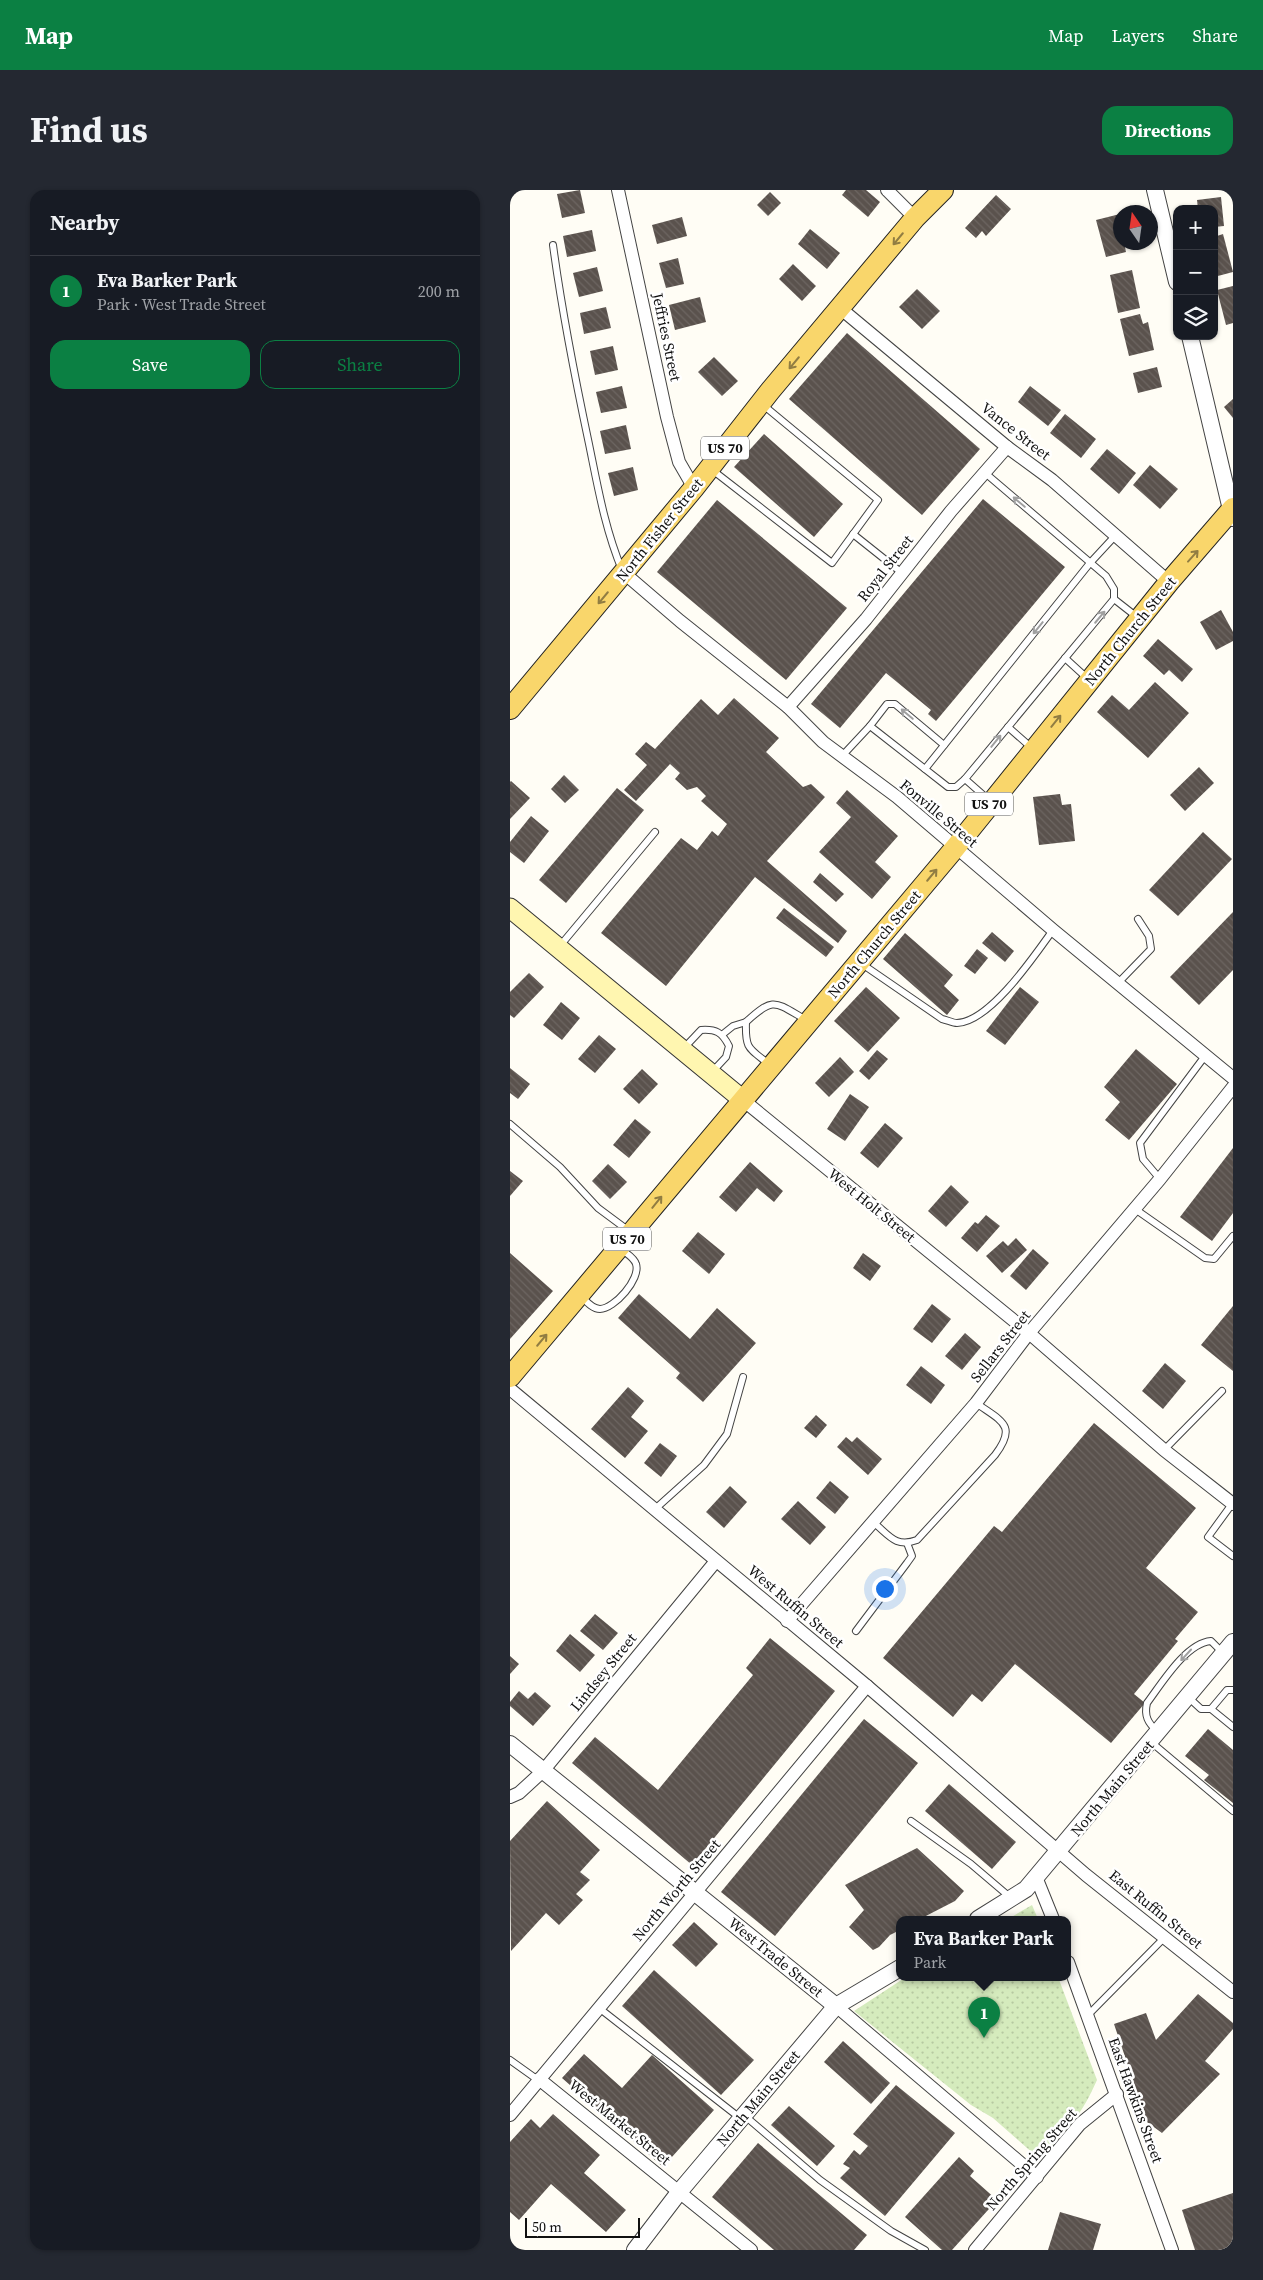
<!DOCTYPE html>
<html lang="en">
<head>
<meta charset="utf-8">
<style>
	body { margin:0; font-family:"Source Serif 4",serif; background:#242831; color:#f1f3f6 }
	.controls { position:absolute; right:15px; top:15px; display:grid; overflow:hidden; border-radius:10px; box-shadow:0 1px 4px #0004 }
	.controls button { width:45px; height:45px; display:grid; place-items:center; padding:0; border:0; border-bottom:1px solid #363941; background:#171b24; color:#f1f3f6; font:25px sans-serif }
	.compass { position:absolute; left:603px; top:15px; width:45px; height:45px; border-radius:50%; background:#171b24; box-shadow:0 1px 4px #0004; rotate:347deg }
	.scale { position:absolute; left:15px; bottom:12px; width:115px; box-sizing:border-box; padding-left:5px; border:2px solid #111; border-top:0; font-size:14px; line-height:18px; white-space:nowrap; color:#111; -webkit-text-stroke:4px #fff; paint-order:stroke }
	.you { position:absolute; left:374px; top:1398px; width:18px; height:18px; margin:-12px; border:4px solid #fff; border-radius:50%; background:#1a73e8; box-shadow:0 0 0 8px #1a73e833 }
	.badge { display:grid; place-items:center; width:32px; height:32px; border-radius:50%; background:#0b8043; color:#fff; font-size:16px; font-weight:700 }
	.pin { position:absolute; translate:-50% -41px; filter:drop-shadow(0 1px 2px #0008) }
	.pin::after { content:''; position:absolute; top:26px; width:18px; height:15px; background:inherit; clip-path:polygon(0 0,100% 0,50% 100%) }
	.popup { position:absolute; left:386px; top:1726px; width:175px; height:65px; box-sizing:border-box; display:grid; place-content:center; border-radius:10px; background:#171b24; filter:drop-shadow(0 1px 4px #0005); font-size:16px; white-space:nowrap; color:#9ea1a6 }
	.popup b { font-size:19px; color:#f1f3f6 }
	.popup::after { content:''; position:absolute; left:50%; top:100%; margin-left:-10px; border:10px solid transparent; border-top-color:#171b24 }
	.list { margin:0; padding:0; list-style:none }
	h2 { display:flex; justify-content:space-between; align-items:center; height:65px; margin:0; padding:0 20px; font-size:21px }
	h2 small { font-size:16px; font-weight:400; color:#9ea1a6 }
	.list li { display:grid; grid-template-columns:32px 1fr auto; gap:15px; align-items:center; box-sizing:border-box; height:70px; padding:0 20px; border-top:1px solid #363941 }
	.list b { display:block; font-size:19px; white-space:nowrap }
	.list p { margin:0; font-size:16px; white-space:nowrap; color:#9ea1a6 }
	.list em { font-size:16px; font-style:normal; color:#9ea1a6 }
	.actions { display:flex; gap:10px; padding:15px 20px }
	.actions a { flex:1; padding:11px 0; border:1px solid #0b8043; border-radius:15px; text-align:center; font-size:18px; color:#0b8043 }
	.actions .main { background:#0b8043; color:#fff }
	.icon { flex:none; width:28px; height:28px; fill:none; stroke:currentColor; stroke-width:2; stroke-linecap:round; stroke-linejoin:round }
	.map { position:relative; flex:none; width:723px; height:2060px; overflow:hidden; border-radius:15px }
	header { display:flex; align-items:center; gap:30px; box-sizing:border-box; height:70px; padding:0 25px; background:#0b8043; color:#fff }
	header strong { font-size:24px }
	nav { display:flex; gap:28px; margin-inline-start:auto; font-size:18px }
	.intro { display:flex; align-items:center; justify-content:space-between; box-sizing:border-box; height:120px; padding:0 30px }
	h1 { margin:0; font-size:35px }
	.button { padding:12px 22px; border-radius:15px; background:#0b8043; color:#fff; font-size:18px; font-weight:700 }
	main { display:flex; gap:30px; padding:0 30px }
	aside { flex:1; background:#171b24; border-radius:15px; box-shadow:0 1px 4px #0004 }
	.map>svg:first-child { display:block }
	.park { fill:url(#park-dots) }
	.building { fill:url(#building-back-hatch) }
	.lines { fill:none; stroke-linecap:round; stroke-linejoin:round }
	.service-casing { stroke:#444; stroke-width:8 }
	.minor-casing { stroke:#444; stroke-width:14 }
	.tertiary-casing { stroke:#444; stroke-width:18 }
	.secondary-casing { stroke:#333; stroke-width:21 }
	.primary-casing { stroke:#222; stroke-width:22 }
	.service { stroke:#fff; stroke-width:6 }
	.minor { stroke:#fff; stroke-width:12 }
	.tertiary { stroke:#fff; stroke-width:16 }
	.secondary { stroke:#fff6b0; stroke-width:19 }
	.primary { stroke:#f9d66b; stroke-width:20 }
	.oneway { stroke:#917d42 }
	.oneway2 { stroke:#a0a0a0 }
	.labels { text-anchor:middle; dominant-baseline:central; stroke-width:5; stroke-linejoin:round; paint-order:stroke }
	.shield { fill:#fff; stroke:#585858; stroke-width:1 }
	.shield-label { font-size:14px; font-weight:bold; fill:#111 }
	.street-label { font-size:15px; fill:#111; stroke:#fff }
</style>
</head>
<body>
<header>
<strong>Map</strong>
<nav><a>Map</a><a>Layers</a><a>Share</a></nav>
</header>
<div class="intro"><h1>Find us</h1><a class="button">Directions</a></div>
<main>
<aside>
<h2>Nearby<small></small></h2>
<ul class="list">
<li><span class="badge">1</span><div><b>Eva Barker Park</b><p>Park · West Trade Street</p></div><em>200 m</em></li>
</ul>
<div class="actions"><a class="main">Save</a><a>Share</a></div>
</aside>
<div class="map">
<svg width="723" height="2060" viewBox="0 0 723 2060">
	<defs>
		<pattern id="park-dots" width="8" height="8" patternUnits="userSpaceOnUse" patternTransform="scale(1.25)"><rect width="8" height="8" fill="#d5ebbd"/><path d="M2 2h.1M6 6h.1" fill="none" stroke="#b6c8a1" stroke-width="1.8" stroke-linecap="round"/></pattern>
		<pattern id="building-back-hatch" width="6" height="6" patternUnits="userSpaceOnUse" patternTransform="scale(1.25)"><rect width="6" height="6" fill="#5a524d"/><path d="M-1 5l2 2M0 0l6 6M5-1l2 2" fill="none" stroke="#6d6662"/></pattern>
	</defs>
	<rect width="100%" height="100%" fill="#fffdf5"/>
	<g class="park">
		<polygon points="522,1715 528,1729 498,1729"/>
		<path d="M396,1787H548L587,1890C573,1922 557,1943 531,1966L525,1965L483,1928L461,1915L344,1821Z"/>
	</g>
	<g class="building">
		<polygon points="70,0 75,23 52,28 47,4"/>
		<polygon points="336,0 356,0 370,12 358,27 332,5"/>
		<polygon points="260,2 271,13 258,26 247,15"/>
		<polygon points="486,5 501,19 476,46 472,41 466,48 455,38"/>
		<polygon points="711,7 714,36 704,37 704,19 688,19 687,10"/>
		<polygon points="610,24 610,52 614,52 616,62 596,67 586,30"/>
		<polygon points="172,27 177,46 147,54 142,35"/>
		<polygon points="300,39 330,63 317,79 288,54"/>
		<polygon points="82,40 86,61 57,67 53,46"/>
		<polygon points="713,44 723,82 704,87 704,47"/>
		<polygon points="168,68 174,94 156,98 149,73"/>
		<polygon points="283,74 306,96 292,111 269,89"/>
		<polygon points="87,77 93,101 69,107 63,83"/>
		<polygon points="622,80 630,118 608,123 600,85"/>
		<polygon points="723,96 723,133 716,135 707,100"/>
		<polygon points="407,99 430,121 412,139 389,117"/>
		<polygon points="190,107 196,132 165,140 159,115"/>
		<polygon points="96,117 101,138 74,144 70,123"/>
		<polygon points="630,124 633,134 638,132 644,160 619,166 610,129"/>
		<polygon points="337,143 470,259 412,325 279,209"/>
		<polygon points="103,156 108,180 85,185 80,161"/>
		<polygon points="204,167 228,191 212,206 188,182"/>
		<polygon points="647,177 652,197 628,203 623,183"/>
		<polygon points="112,196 117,218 91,223 86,202"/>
		<polygon points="520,196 551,220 538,236 508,212"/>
		<polygon points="723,209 723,228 714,217"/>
		<polygon points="555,224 586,249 571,268 540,243"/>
		<polygon points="116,235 121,259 95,264 90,241"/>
		<polygon points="254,244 333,314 304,347 224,277"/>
		<polygon points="597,259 626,283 609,304 580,279"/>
		<polygon points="640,275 668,299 650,319 623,295"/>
		<polygon points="123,277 128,300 104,306 98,283"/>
		<polygon points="473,309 555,377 426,531 418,524 421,520 376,483 330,538 301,514"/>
		<polygon points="207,310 337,418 276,490 147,382"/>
		<polygon points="711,420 723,442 723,451 706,460 690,432"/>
		<polygon points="648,449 683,479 672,492 659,480 654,485 633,466"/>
		<polygon points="645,492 679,523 638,568 587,522 602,505 619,520"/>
		<polygon points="224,508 269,548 256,562 293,597 301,594 315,607 257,671 337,741 328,753 245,687 156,796 91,743 171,648 187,660 202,641 208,646 217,634 191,611 196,606 187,597 177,600 165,589 170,583 160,574 126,611 114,600 137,575 125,564 136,552 145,559 191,509 208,525"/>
		<polygon points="689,577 704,593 675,621 660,605"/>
		<polygon points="54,585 69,600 55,613 41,599"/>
		<polygon points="1,591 20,608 0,629 0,592"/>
		<polygon points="107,598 134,620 56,713 29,690"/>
		<polygon points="337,600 388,646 365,672 381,687 362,709 309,662 341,627 326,613"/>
		<polygon points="550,604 552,615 561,614 565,651 529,655 523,607"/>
		<polygon points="21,626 39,641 14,673 0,662 0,652"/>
		<polygon points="693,642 722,669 668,726 639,700"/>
		<polygon points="310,683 334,704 326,712 303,692"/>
		<polygon points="274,718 324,757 316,767 266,728"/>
		<polygon points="723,722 723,780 689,815 660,787"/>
		<polygon points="482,742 504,761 495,772 472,753"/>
		<polygon points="395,743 443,785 434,796 449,810 437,825 373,769"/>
		<polygon points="467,759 478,768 465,784 454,776"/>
		<polygon points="19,783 34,797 4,828 0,825 0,802"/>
		<polygon points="356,797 390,828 358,862 324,831"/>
		<polygon points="510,797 529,812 495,855 476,841"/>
		<polygon points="51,812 70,828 52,850 33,835"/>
		<polygon points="89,845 106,859 85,883 68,869"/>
		<polygon points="626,859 667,894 619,950 595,930 610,912 594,897"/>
		<polygon points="367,860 378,869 359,890 349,881"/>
		<polygon points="330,867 344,882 319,907 305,893"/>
		<polygon points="0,878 20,894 8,909 0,903"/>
		<polygon points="132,879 148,894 129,914 113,899"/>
		<polygon points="340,904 359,917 335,951 317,939"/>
		<polygon points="125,929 141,942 119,968 103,955"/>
		<polygon points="375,933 393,948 368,978 350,963"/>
		<polygon points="723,958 723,1023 702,1051 670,1027"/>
		<polygon points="240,972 273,1001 264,1012 247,998 226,1022 209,1007"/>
		<polygon points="98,974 117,992 100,1009 82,991"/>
		<polygon points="0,981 13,991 0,1006"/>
		<polygon points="441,995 459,1012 436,1037 418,1021"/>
		<polygon points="476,1025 490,1036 467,1062 451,1048 465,1032 468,1034"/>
		<polygon points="188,1042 215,1064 199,1084 172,1061"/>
		<polygon points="506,1048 517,1060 492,1083 476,1066 493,1051 498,1056"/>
		<polygon points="523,1059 539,1073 516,1100 500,1086"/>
		<polygon points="0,1063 43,1101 0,1149"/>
		<polygon points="353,1063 371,1076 360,1091 343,1078"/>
		<polygon points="129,1104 180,1149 207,1118 246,1153 193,1212 166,1188 170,1183 108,1128"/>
		<polygon points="422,1114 441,1129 422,1153 403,1139"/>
		<polygon points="723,1116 723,1181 691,1155"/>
		<polygon points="455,1143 471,1157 452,1180 435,1166"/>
		<polygon points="655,1173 676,1191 653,1219 632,1201"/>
		<polygon points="411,1176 435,1195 421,1214 396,1195"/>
		<polygon points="118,1197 134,1211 121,1227 138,1241 115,1268 81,1239"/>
		<polygon points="306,1225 317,1235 306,1248 294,1238"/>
		<polygon points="584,1233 686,1318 636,1378 688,1422 665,1449 668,1451 624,1504 635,1513 601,1553 505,1474 472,1512 462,1504 443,1527 373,1468 484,1336 492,1342"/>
		<polygon points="336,1247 342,1252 347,1247 372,1269 358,1285 327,1257"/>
		<polygon points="150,1253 167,1266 151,1287 134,1273"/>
		<polygon points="320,1291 339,1307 325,1324 306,1308"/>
		<polygon points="220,1296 237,1312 214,1338 196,1322"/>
		<polygon points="288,1311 316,1337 300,1355 271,1329"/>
		<polygon points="85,1424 108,1443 93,1460 70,1441"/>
		<polygon points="60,1444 85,1465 70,1482 46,1461"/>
		<polygon points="260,1448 325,1501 182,1675 62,1573 85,1547 148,1600 243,1485 236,1478"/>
		<polygon points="0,1466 9,1474 0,1484"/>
		<polygon points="9,1501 18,1509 25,1502 41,1516 23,1536 0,1516 0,1512"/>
		<polygon points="354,1529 408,1573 265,1746 211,1702"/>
		<polygon points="698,1539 723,1560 723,1613 694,1590 699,1585 675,1566"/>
		<polygon points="439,1594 506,1652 482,1679 415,1621"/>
		<polygon points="37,1611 90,1660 70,1682 80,1690 66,1704 73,1710 49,1735 36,1723 1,1761 0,1651"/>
		<polygon points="407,1658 454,1701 445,1711 410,1729 390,1729 390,1740 380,1745 369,1757 363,1760 339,1737 354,1720 335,1695"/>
		<polygon points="184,1732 208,1754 186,1777 162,1755"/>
		<polygon points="144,1780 244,1870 211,1905 112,1816"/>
		<polygon points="688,1804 723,1833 723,1839 695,1871 710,1884 652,1943 637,1932 604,1834 636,1823 646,1850"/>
		<polygon points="333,1851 380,1893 361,1914 314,1872"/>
		<polygon points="74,1864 112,1898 142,1865 204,1920 153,1977 52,1888"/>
		<polygon points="386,1895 445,1943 375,2026 330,1988 340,1978 333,1974 344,1960 350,1965 358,1956 343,1944"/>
		<polygon points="279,1916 325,1956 307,1976 261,1935"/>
		<polygon points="43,1924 90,1965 74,1983 116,2020 96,2042 41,1994 9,2030 0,2022 0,1952 21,1929 30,1938"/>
		<polygon points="248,1953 357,2045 344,2060 264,2060 202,2007"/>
		<polygon points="449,1967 464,1981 460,1986 487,2010 442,2060 432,2060 395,2027"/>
		<polygon points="723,2003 723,2060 685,2060 672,2020"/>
		<polygon points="550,2022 591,2034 583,2060 538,2060"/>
	</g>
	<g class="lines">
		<g class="service-casing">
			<g id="service">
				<path d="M43,55C52,122 65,188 79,254C88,298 95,339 112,380"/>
				<polyline points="201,279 322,373 368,310 252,214"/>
				<polyline points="343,344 392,383"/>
				<polyline points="604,409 627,427"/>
				<polyline points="555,468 578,489"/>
				<polyline points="498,537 523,559"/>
				<polyline points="434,555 385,514 377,514 360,536 438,597 446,597 455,589 604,409 604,399 596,386 474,282"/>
				<polyline points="332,566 360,536"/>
				<polyline points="415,579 580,373 605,346"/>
				<polyline points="455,589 480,611"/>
				<polyline points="49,757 145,642"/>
				<path d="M352,774L432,829C437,830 443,833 447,833C480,832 525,765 543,740"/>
				<polyline points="608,793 641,759 639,746 628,729"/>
				<polyline points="213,844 223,836 236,832"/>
				<path d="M174,858L191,840C206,839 212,842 219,856L216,867L202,882"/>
				<path d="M260,875C239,858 235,860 236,832C264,806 265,812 296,830"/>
				<polyline points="0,934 50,977 88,1018 119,1041"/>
				<polyline points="650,989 633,969 630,953 695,866"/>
				<polyline points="625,1019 695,1068 704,1069 723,1046"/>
				<path d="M71,1106C76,1111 82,1119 90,1119C104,1119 131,1089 126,1074C124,1067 115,1063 110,1058"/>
				<polyline points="654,1260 712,1201"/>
				<polyline points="722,1314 698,1347 723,1366"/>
				<polyline points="144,1320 194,1275 217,1244 233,1187"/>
				<path d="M363,1332C379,1345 385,1358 407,1350L485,1265C508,1235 491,1231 466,1213"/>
				<polyline points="346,1441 397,1373 402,1366 397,1353"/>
				<polyline points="723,1500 717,1500 701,1519 723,1537"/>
				<polyline points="678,1507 691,1519 701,1519"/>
				<path d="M647,1541C638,1533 634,1526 637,1513C652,1493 676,1453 701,1451L713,1463"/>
				<polyline points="641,1552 723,1621"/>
				<polyline points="401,1631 461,1674 501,1708"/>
				<polyline points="89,1818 230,1928"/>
				<polyline points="578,1825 655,1747"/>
				<polyline points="0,1870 28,1890"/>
				<polyline points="235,1926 310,1990 381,2041 415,2060"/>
			</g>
		</g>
		<g class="minor-casing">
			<g id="minor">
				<polyline points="108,0 157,227 169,272 184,298"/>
				<polyline points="377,0 405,28"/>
				<polyline points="330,118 497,257 542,290 659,392"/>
				<polyline points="114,383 170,431 278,517 313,552 387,607 543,740 723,888"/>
				<polyline points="278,517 356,429 441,321 497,257"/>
				<polyline points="233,910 519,1143 654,1260 723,1314"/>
				<polyline points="0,1199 357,1496 576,1685 723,1802"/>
				<polyline points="277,1431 466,1213 519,1143 650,989 723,897"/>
				<polyline points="0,1607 9,1603 33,1581 206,1371"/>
				<polyline points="526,1687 543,1729"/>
				<polyline points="558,1772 662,2060"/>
				<polyline points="326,1816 527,1987"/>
				<polyline points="29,1889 241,2060"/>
				<polyline points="0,1925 357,1496"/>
				<polyline points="465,2060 570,1934 607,1904"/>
			</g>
		</g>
		<g class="tertiary-casing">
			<g id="tertiary">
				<polyline points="645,0 667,92"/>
				<polyline points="680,146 723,328"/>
				<polyline points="0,1554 326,1816"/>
				<polyline points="468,1729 516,1699 723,1452"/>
				<polyline points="125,2060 170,2001 326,1816 390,1778"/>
			</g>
		</g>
		<g class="secondary-casing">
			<polyline id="secondary" points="0,718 233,910"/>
		</g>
		<g class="primary-casing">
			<g id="primary">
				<polyline points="0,519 184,298 260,201 405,28 433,0"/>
				<polyline points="0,1187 445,658 659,392 723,318"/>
			</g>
		</g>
		<use href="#service" class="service"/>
		<use href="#minor" class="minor"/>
		<use href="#tertiary" class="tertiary"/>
		<use href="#secondary" class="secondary"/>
		<use href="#primary" class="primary"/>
	</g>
	<defs><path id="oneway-shaft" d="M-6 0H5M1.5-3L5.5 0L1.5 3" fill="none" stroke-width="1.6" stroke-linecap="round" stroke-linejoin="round" transform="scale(1.25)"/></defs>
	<g class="oneway">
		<use href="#oneway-shaft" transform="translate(388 49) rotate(130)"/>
		<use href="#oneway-shaft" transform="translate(284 173) rotate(130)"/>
		<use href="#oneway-shaft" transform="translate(683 366) rotate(-48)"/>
		<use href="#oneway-shaft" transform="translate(93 408) rotate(130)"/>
		<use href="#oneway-shaft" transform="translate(546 531) rotate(-51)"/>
		<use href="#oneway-shaft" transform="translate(422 685) rotate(-50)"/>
		<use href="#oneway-shaft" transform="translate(147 1012) rotate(-51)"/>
		<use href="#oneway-shaft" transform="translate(32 1150) rotate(-50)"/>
	</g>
	<g class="oneway2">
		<use href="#oneway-shaft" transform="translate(509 312) rotate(-140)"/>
		<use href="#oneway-shaft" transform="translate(590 427) rotate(-50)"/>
		<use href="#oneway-shaft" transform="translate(528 438) rotate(129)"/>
		<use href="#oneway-shaft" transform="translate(397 524) rotate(-140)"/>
		<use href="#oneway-shaft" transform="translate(486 551) rotate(-51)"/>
		<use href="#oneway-shaft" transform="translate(676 1465) rotate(133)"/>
	</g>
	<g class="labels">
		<g class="shield">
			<rect x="191" y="246.5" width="48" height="23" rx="4"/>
			<rect x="455" y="602.5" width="48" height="23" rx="4"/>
			<rect x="93" y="1037.5" width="48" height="23" rx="4"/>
		</g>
		<g class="shield-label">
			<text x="215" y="258">US 70</text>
			<text x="479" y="614">US 70</text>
			<text x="117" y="1049">US 70</text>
		</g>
		<g class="street-label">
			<text transform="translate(157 147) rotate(78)">Jeffries Street</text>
			<text transform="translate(506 241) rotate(38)">Vance Street</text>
			<text transform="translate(149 340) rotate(-51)">North Fisher Street</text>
			<text transform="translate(375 378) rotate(-52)">Royal Street</text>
			<text transform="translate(620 441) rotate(-51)">North Church Street</text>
			<text transform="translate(429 623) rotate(40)">Fonville Street</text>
			<text transform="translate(364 754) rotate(-50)">North Church Street</text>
			<text transform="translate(362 1015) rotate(39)">West Holt Street</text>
			<text transform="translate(490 1156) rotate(-52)">Sellars Street</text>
			<text transform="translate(286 1416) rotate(40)">West Ruffin Street</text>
			<text transform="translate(93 1482) rotate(-51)">Lindsey Street</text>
			<text transform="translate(602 1598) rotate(-50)">North Main Street</text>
			<text transform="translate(166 1700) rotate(-50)">North Worth Street</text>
			<text transform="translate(646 1719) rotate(39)">East Ruffin Street</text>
			<text transform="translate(266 1767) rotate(39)">West Trade Street</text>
			<text transform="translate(248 1908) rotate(-50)">North Main Street</text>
			<text transform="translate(626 1910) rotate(70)">East Hawkins Street</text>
			<text transform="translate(110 1932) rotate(39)">West Market Street</text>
			<text transform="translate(521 1969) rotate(-49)">North Spring Street</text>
		</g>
	</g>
</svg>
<div class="controls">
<button>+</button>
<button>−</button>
<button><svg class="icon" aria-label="layers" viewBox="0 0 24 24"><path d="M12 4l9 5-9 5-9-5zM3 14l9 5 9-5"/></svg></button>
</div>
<svg class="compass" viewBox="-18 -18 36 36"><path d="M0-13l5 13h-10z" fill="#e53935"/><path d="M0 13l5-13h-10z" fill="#9ea1a6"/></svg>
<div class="scale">50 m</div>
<div class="you"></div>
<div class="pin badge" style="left:474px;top:1848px">1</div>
<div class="popup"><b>Eva Barker Park</b>Park</div>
</div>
</main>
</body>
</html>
